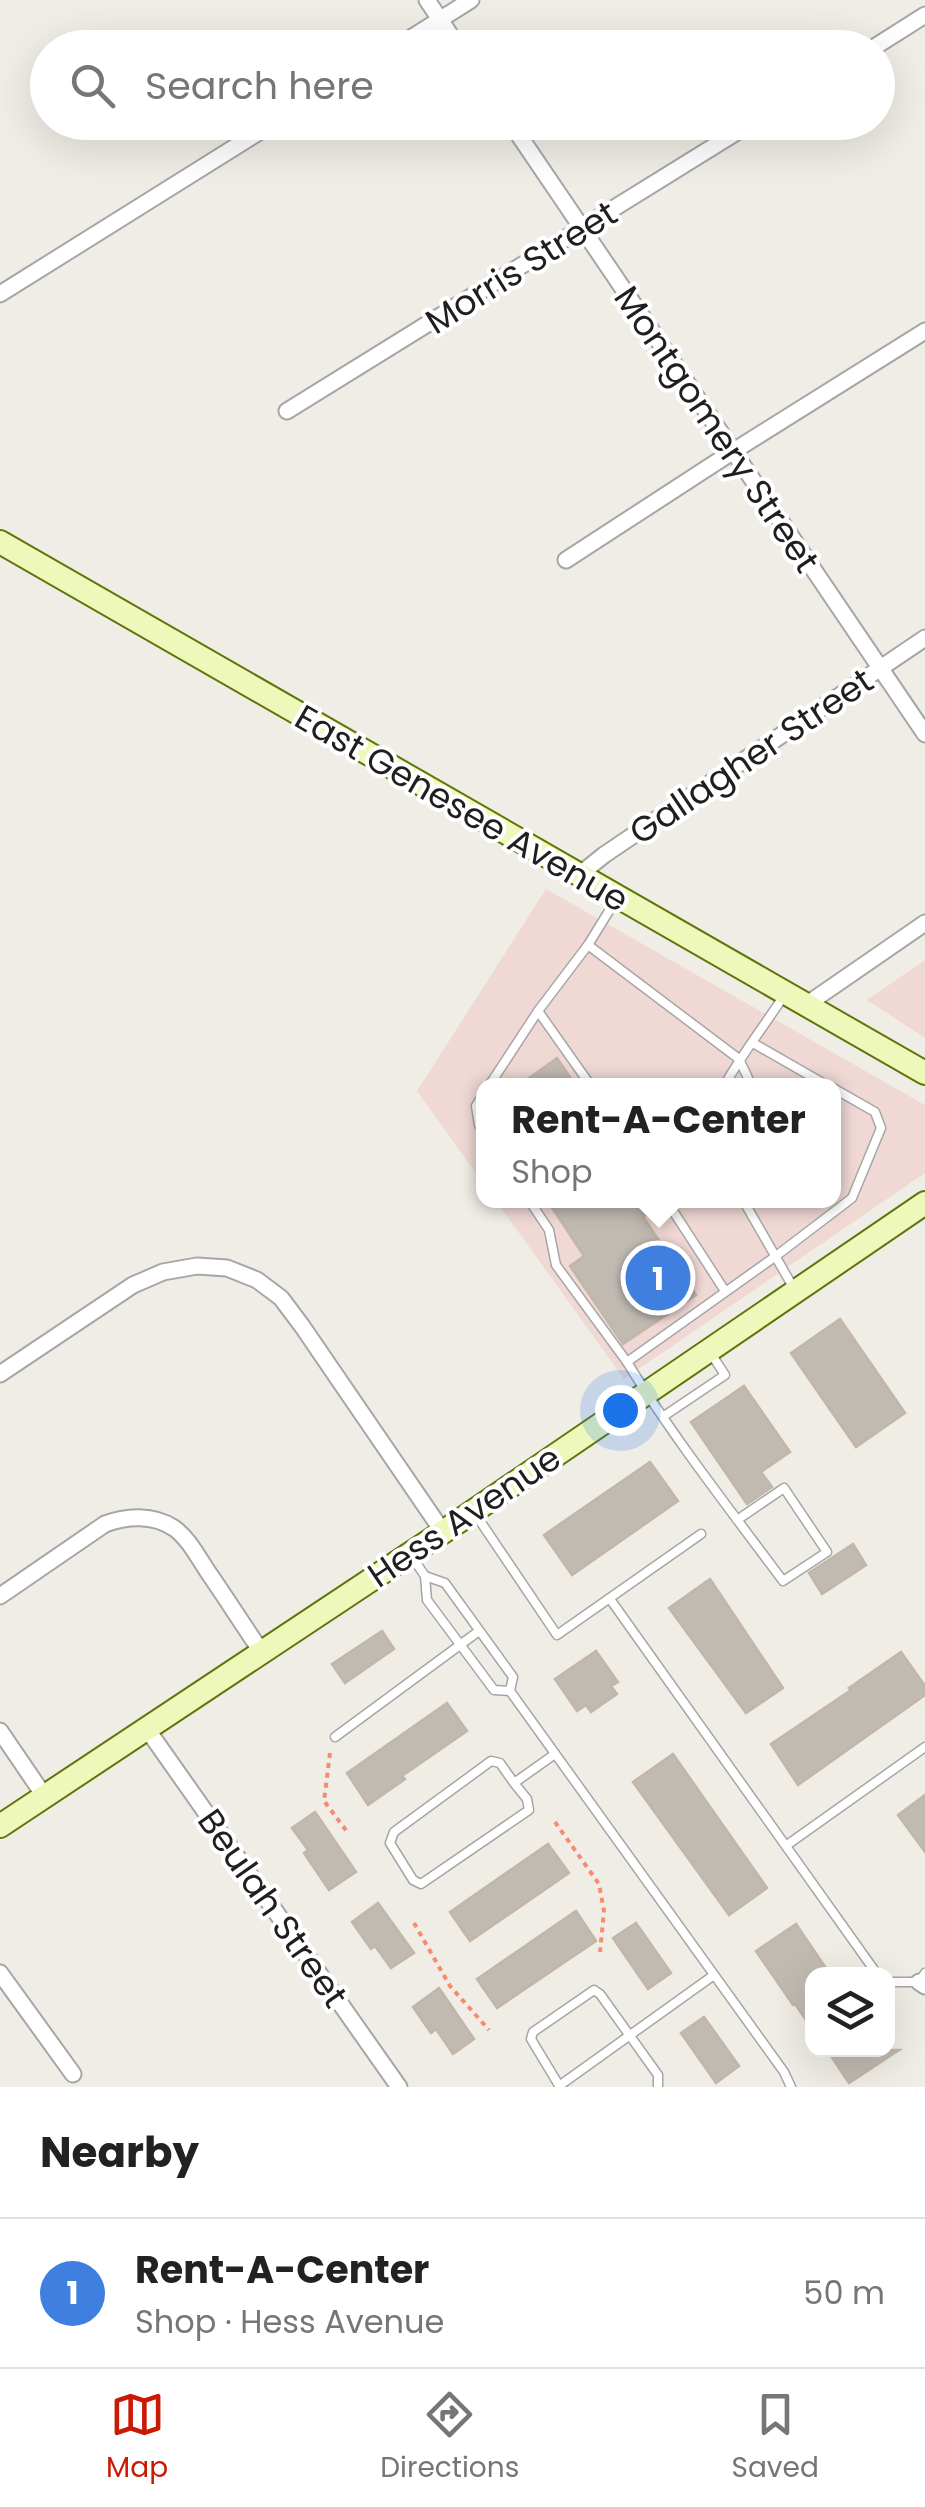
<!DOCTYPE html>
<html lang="en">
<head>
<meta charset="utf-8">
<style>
	body { margin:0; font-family:Poppins,sans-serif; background:#f2f2f2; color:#222 }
	.controls { position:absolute; right:30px; bottom:30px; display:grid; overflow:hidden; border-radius:20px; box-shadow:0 10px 40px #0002 }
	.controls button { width:90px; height:90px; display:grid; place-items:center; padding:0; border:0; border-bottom:2px solid #e0e0e0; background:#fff; color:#222; font:50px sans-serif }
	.you { position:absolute; left:620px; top:1410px; width:35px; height:35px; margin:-25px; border:8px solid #fff; border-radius:50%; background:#1a73e8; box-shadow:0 0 0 15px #1a73e833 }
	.badge { display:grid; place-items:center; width:65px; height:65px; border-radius:50%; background:#ca1904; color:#fff; font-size:32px; font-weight:700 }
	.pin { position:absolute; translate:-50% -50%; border:5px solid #fff; box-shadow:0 2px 10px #0006 }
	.popup { position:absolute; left:476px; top:1078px; width:365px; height:130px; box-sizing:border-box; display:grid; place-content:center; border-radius:20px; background:#fff; filter:drop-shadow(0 2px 8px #0005); font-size:32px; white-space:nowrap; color:#767676 }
	.popup b { font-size:38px; color:#222 }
	.popup::after { content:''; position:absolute; left:50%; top:100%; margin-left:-20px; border:20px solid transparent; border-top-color:#fff }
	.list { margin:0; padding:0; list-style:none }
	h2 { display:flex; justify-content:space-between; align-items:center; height:130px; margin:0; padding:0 40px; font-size:42px }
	h2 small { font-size:32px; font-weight:400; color:#767676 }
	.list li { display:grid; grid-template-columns:65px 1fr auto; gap:30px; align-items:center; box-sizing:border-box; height:150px; padding:0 40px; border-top:2px solid #e0e0e0 }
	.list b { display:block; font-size:38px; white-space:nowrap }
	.list p { margin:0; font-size:32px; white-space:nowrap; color:#767676 }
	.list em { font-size:32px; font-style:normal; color:#767676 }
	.icon { flex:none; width:55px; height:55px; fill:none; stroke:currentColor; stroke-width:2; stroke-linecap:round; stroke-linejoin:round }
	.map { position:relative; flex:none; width:925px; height:2087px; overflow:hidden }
	.search { position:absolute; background:#fff; box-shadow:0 10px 40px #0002; left:30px; right:30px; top:30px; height:110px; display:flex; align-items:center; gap:25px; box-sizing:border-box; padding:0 35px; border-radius:55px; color:#767676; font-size:38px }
	.sheet { height:280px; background:#fff }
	nav { display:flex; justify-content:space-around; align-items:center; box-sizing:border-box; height:140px; border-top:2px solid #e0e0e0; background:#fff; font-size:28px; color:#767676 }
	nav a { display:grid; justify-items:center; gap:5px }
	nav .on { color:#ca1904 }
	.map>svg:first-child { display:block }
	.commercial { fill:#f0d9d5 }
	.building { fill:#c0bab2; stroke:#c1b6a8; stroke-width:2.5 }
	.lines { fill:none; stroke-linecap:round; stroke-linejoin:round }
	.lane-casing { stroke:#a6a6a6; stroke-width:11 }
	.street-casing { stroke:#a6a6a6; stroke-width:19 }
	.secondary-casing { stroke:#5e7507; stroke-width:26 }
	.path { stroke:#f78b6f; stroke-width:4; stroke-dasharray:5 5; stroke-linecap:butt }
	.lane { stroke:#fff; stroke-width:8 }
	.street { stroke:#fff; stroke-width:15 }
	.secondary { stroke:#eff8bb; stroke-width:22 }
	.labels { text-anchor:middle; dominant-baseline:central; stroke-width:8; stroke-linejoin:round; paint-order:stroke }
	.street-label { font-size:35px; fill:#1f1f1f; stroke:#fff }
</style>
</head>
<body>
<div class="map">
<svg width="925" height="2087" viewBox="0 0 925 2087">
	<rect width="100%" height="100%" fill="#f0ede6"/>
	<g class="commercial">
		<polygon points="546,889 925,1105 925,1173 624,1379 496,1201 833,1200 833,1086 483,1086 483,1183 417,1091"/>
		<polygon points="925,960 925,1038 867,1000"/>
	</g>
	<g class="building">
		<polygon points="557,1058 576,1086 518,1086"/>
		<polygon points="547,1200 659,1200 660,1205 643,1217 696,1295 623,1344 570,1266 584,1256"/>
		<polygon points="840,1319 905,1413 856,1447 791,1353"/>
		<polygon points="744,1386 790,1452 761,1472 772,1487 747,1504 691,1422"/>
		<polygon points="650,1462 678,1501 572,1575 544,1535"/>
		<polygon points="853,1544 866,1565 822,1594 809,1573"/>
		<polygon points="710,1579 783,1688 746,1713 669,1608"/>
		<polygon points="382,1631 394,1649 345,1683 332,1664"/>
		<polygon points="596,1651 618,1682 611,1686 617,1694 591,1712 586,1705 577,1711 555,1679"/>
		<polygon points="901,1652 925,1686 925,1695 798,1785 771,1744 851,1690 849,1688"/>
		<polygon points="447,1703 467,1731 402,1776 405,1779 368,1805 347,1773"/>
		<polygon points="673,1754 767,1888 729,1915 633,1782"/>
		<polygon points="925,1795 925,1852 898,1815"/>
		<polygon points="315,1812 356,1872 329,1890 304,1853 308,1850 292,1828"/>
		<polygon points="548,1844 569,1873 470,1941 450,1912"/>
		<polygon points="378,1903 414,1953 391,1968 375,1946 371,1949 352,1922"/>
		<polygon points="576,1911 596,1941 497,2008 477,1979"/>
		<polygon points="636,1923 671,1973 648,1989 613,1938"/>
		<polygon points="796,1924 830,1974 812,1974 812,2029 795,2004 793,2005 756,1951"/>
		<polygon points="439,1988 474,2039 453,2054 436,2029 431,2033 413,2007"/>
		<polygon points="704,2017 739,2066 716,2083 681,2033"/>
		<polygon points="827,2050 899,2050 849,2083"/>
	</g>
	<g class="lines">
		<g class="lane-casing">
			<g id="lane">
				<polyline points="617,898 588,945 739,1059 748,1078 743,1086"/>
				<polyline points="538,1011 591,1086"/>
				<polyline points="753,1043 828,1086"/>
				<polyline points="489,1086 538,1011 588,945"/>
				<path d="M724,1086C742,1054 765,1025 785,994"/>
				<polyline points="483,1095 476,1106 479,1125 483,1131"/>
				<polyline points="529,1200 549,1230 556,1265 627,1362"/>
				<polyline points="666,1200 725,1291"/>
				<polyline points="743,1200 793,1287"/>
				<polyline points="664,1416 725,1375 710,1352"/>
				<polyline points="476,1515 557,1635 701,1534"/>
				<path d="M737,1520L784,1488L827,1552L783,1581C731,1511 673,1437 627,1362L776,1256L852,1198L881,1128L875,1112L833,1088"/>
				<polyline points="412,1557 425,1576 427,1600 494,1690 510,1691"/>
				<polyline points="425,1576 445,1583 513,1677 510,1691 784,2072 791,2087"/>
				<polyline points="610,1599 877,1974"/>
				<polyline points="335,1737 479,1631"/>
				<polyline points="514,1783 527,1799 529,1810 421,1884 413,1880 390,1843 394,1832 491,1761 500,1763 514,1783 555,1754"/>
				<polyline points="787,1845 925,1747"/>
				<polyline points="888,1982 919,1982 925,1973"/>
				<polyline points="559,2086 714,1975"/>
				<polyline points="560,2087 531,2039 533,2032 594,1990 600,1994 658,2075 658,2087"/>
			</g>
		</g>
		<g class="street-casing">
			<g id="street">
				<polyline points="427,0 459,48"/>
				<polyline points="395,48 471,0"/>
				<polyline points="873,48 925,15"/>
				<polyline points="510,122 925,734"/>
				<polyline points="0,294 275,122"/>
				<polyline points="287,411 753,122"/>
				<polyline points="566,560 732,452 925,331"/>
				<polyline points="578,876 604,855 925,638"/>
				<polyline points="806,1005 925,923"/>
				<polyline points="0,1374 133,1285 163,1272 197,1266 227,1268 257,1280 281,1298 302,1326 443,1532"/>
				<path d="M0,1596L105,1524C126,1516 153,1514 174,1528C188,1538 198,1557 208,1572C226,1598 243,1625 261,1651"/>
				<polyline points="147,1729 399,2087"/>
				<polyline points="0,1731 45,1797"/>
				<polyline points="0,1973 73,2074"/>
				<polyline points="919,1982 925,1986"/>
			</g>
		</g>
		<g class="secondary-casing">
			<g id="secondary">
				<polyline points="0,542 925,1073"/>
				<polyline points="0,1826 443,1532 925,1203"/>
			</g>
		</g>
		<g class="path">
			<polyline points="330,1753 324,1801 348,1833"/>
			<polyline points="555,1822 599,1884 604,1911 600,1952"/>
			<polyline points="414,1923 450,1986 489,2030"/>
		</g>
		<use href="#lane" class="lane"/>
		<use href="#street" class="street"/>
		<use href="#secondary" class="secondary"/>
	</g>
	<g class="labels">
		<g class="street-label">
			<text transform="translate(521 267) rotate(-32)">Morris Street</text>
			<text transform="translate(717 429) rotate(56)">Montgomery Street</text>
			<text transform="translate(751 756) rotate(-34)">Gallagher Street</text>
			<text transform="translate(462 808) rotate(30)">East Genesee Avenue</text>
			<text transform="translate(464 1516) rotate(-34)">Hess Avenue</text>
			<text transform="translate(273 1908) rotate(55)">Beulah Street</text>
		</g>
	</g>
</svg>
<div class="controls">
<button><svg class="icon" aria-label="layers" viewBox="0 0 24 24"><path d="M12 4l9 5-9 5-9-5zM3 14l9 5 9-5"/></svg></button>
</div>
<div class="you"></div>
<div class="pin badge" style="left:658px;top:1278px;background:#3f7fe0">1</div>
<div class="popup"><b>Rent-A-Center</b>Shop</div>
<div class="search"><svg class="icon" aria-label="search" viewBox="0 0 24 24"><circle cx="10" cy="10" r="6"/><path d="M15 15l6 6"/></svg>Search here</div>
</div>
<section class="sheet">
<h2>Nearby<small></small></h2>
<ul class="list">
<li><span class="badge" style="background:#3f7fe0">1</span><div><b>Rent-A-Center</b><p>Shop · Hess Avenue</p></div><em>50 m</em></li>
</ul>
</section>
<nav>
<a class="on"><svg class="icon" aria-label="map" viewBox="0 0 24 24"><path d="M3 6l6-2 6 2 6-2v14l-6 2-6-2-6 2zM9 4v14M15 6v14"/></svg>Map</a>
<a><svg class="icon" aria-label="directions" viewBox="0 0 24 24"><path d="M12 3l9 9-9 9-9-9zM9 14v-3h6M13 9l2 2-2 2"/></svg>Directions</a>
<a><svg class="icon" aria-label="saved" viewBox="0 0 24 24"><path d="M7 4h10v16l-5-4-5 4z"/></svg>Saved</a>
</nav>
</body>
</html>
